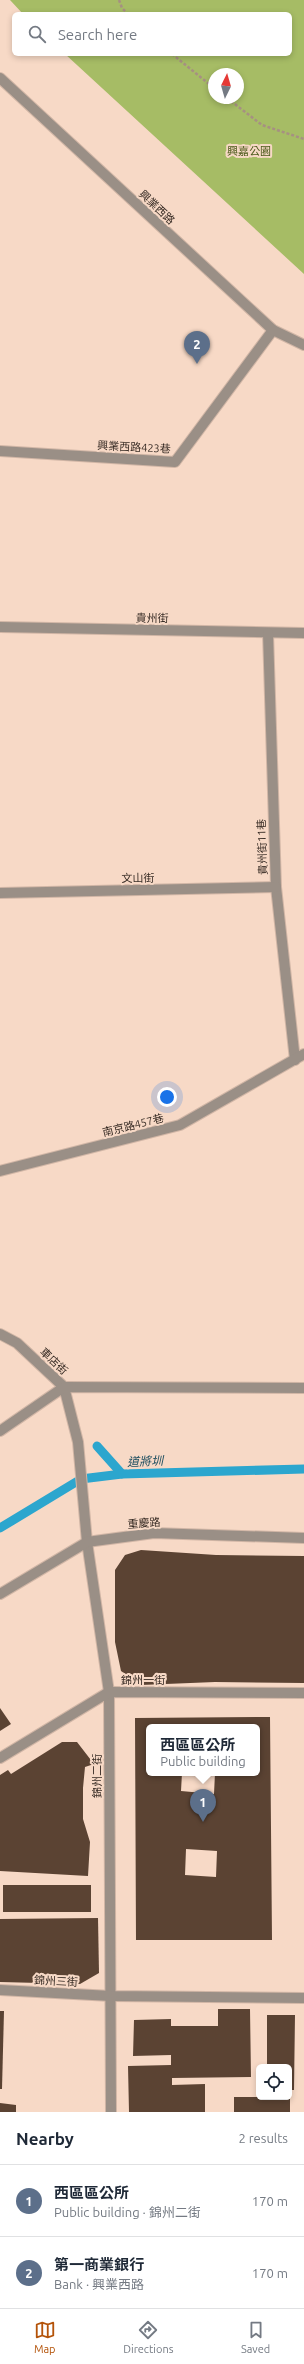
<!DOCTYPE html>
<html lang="en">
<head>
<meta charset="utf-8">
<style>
	body { margin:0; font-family:Ubuntu,"Noto Sans TC",sans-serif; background:#f2f2f3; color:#1f2937 }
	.controls { position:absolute; right:12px; bottom:12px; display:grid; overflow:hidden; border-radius:6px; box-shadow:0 2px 6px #0003 }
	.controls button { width:36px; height:36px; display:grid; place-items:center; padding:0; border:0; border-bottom:1px solid #e0e1e3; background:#fff; color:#1f2937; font:20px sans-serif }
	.compass { position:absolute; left:208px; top:68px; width:36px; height:36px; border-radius:50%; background:#fff; box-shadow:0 2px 6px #0003; rotate:5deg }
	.you { position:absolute; left:167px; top:1097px; width:14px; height:14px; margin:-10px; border:3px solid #fff; border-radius:50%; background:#1a73e8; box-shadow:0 0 0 6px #1a73e833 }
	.badge { display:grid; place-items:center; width:26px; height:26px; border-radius:50%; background:#b45309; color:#fff; font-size:13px; font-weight:700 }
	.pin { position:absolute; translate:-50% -33px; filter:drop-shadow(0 1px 2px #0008) }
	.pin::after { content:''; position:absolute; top:21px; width:14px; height:12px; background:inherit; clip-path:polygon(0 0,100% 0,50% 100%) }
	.popup { position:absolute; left:146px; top:1724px; width:114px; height:52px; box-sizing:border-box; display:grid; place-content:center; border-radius:6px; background:#fff; filter:drop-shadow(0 1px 3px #0005); font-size:13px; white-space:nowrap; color:#747a83 }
	.popup b { font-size:15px; color:#1f2937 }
	.popup::after { content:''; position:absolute; left:50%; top:100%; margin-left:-8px; border:8px solid transparent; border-top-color:#fff }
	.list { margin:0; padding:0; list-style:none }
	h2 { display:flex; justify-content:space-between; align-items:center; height:52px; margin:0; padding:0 16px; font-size:17px }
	h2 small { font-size:13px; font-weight:400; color:#747a83 }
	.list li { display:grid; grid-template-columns:26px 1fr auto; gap:12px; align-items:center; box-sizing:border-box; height:72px; padding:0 16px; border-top:1px solid #e0e1e3 }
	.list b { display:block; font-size:15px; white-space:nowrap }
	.list p { margin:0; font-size:13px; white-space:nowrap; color:#747a83 }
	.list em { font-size:13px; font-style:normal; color:#747a83 }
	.icon { flex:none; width:22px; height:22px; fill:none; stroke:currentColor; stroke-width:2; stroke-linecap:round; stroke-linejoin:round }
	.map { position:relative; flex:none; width:304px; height:2112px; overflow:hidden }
	.search { position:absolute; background:#fff; box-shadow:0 2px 6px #0003; left:12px; right:12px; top:12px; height:44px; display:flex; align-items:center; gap:10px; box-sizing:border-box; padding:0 14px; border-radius:6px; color:#747a83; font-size:15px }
	.sheet { height:196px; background:#fff }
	nav { display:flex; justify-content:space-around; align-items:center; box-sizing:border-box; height:56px; border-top:1px solid #e0e1e3; background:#fff; font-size:11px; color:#747a83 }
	nav a { display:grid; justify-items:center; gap:2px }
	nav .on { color:#b45309 }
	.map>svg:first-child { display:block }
	.green { fill:#a6bc65; fill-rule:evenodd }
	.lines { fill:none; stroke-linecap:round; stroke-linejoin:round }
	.stream { stroke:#2ca6ce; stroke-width:9 }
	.building { fill:#5b4333; fill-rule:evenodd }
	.service-casing { stroke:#d1b6a6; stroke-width:12 }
	.minor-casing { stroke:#d1b6a6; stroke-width:12 }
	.tertiary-casing { stroke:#d1b6a6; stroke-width:12 }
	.path { stroke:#a69082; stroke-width:2.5; stroke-dasharray:3 2; stroke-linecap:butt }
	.service { stroke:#9a8f86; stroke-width:10 }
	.minor { stroke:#9a8f86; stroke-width:10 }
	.tertiary { stroke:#9a8f86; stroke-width:10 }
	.labels { text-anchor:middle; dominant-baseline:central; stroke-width:4; stroke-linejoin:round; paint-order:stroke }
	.park-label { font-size:11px; fill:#4a591a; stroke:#f7d9c6 }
	.street-label { font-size:11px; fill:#382c25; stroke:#f7d9c6 }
	.water-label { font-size:12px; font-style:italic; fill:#1f4f60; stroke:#f7d9c6 }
</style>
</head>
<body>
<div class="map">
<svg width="304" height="2112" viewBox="0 0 304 2112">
	<rect width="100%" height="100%" fill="#f7d9c6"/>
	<path class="green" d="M10,0H304V274L65,54H290V14H23ZM214,74H238V98H214Z"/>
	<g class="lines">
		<g class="stream">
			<polyline points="97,1446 122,1474"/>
			<polyline points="0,1528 81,1479 122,1474 304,1469"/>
		</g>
	</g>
	<g class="building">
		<polygon points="141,1550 216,1555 304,1556 304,1683 215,1682 141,1685 121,1671 115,1642 115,1570 125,1555"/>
		<polygon points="0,1708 11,1724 0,1731"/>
		<path d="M270,1717L272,1940H136L135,1718ZM149,1727H257V1773H215L214,1794L181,1791L182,1773H149ZM186,1849L217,1851L216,1877L185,1875Z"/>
		<polygon points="62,1742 77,1742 94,1764 85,1767 83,1788 83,1819 90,1842 88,1876 0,1871 0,1775 8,1770 11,1774"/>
		<rect x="3" y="1885" width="88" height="27"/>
		<polygon points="98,1918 99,1973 80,1984 0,1982 0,1919"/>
		<polygon points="218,2009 250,2009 251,2077 172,2078 172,2085 205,2084 205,2112 129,2112 128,2066 171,2065 171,2055 133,2056 134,2020 171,2019 171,2026 218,2026"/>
		<polygon points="0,2011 4,2011 2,2089 0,2089"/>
		<polygon points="267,2015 295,2015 294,2090 289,2090 289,2067 267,2067"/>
		<rect x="234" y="2097" width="56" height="15"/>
		<polygon points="0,2103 16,2105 16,2112 0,2112"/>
	</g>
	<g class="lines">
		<g class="service-casing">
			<polyline id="service" points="0,451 175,462 273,330"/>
		</g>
		<g class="minor-casing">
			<g id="minor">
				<polyline points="0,627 304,633"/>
				<polyline points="268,633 276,887 295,1060"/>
				<polyline points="0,893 276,887"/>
				<polyline points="0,1171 180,1125 304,1054"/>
				<polyline points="0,1334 17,1343 64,1387 78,1442 87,1542 109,1692 111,2112"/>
				<polyline points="0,1594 87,1542 154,1533 304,1538"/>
				<polyline points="0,1758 109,1692 304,1693"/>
				<polyline points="0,1990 111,1996 304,1998"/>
			</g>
		</g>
		<g class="tertiary-casing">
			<g id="tertiary">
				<polyline points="0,78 273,330 304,345"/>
				<polyline points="0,1431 64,1387 304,1388"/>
			</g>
		</g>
		<g class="path">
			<polyline points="119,0 122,8 128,14"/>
			<polyline points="172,54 214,88"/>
			<polyline points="227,98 262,125 304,139"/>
		</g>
		<use href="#service" class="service"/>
		<use href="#minor" class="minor"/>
		<use href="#tertiary" class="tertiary"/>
	</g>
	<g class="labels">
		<g class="park-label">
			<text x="249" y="151">興嘉公園</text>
		</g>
		<g class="street-label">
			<text transform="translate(157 207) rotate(43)">興業西路</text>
			<text transform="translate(134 447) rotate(3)">興業西路423巷</text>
			<text transform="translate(152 618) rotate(1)">貴州街</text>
			<text transform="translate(262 847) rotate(-92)">貴州街11巷</text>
			<text transform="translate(138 878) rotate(-1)">文山街</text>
			<text transform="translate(133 1125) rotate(-14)">南京路457巷</text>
			<text transform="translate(54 1361) rotate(43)">車店街</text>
			<text transform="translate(144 1523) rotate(-4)">重慶路</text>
			<text x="143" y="1680">錦州一街</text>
			<text transform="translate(97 1776) rotate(-90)">錦州二街</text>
			<text transform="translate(56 1981) rotate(3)">錦州三街</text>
		</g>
		<g class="water-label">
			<text transform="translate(145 1461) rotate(-2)">道將圳</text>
		</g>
	</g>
</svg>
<div class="controls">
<button><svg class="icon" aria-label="locate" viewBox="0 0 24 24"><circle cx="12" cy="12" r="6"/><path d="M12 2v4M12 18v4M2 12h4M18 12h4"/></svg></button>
</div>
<svg class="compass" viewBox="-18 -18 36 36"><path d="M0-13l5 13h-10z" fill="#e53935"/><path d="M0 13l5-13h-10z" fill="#747a83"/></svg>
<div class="you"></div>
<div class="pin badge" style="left:203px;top:1822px;background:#5c6f8a">1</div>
<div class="popup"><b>西區區公所</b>Public building</div>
<div class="pin badge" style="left:197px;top:364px;background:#5c6f8a">2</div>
<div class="search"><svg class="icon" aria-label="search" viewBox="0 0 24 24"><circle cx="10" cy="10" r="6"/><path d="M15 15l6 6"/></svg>Search here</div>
</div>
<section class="sheet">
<h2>Nearby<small>2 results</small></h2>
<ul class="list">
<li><span class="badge" style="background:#5c6f8a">1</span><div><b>西區區公所</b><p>Public building · 錦州二街</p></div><em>170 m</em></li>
<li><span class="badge" style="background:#5c6f8a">2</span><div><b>第一商業銀行</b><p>Bank · 興業西路</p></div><em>170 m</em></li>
</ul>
</section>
<nav>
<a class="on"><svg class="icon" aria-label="map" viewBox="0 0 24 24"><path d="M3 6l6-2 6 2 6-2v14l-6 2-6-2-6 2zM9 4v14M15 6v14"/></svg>Map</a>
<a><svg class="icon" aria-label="directions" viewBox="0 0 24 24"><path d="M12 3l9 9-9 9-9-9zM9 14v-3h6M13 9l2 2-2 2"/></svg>Directions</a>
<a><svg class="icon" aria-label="saved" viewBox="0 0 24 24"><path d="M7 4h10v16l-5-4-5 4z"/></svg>Saved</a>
</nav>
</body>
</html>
